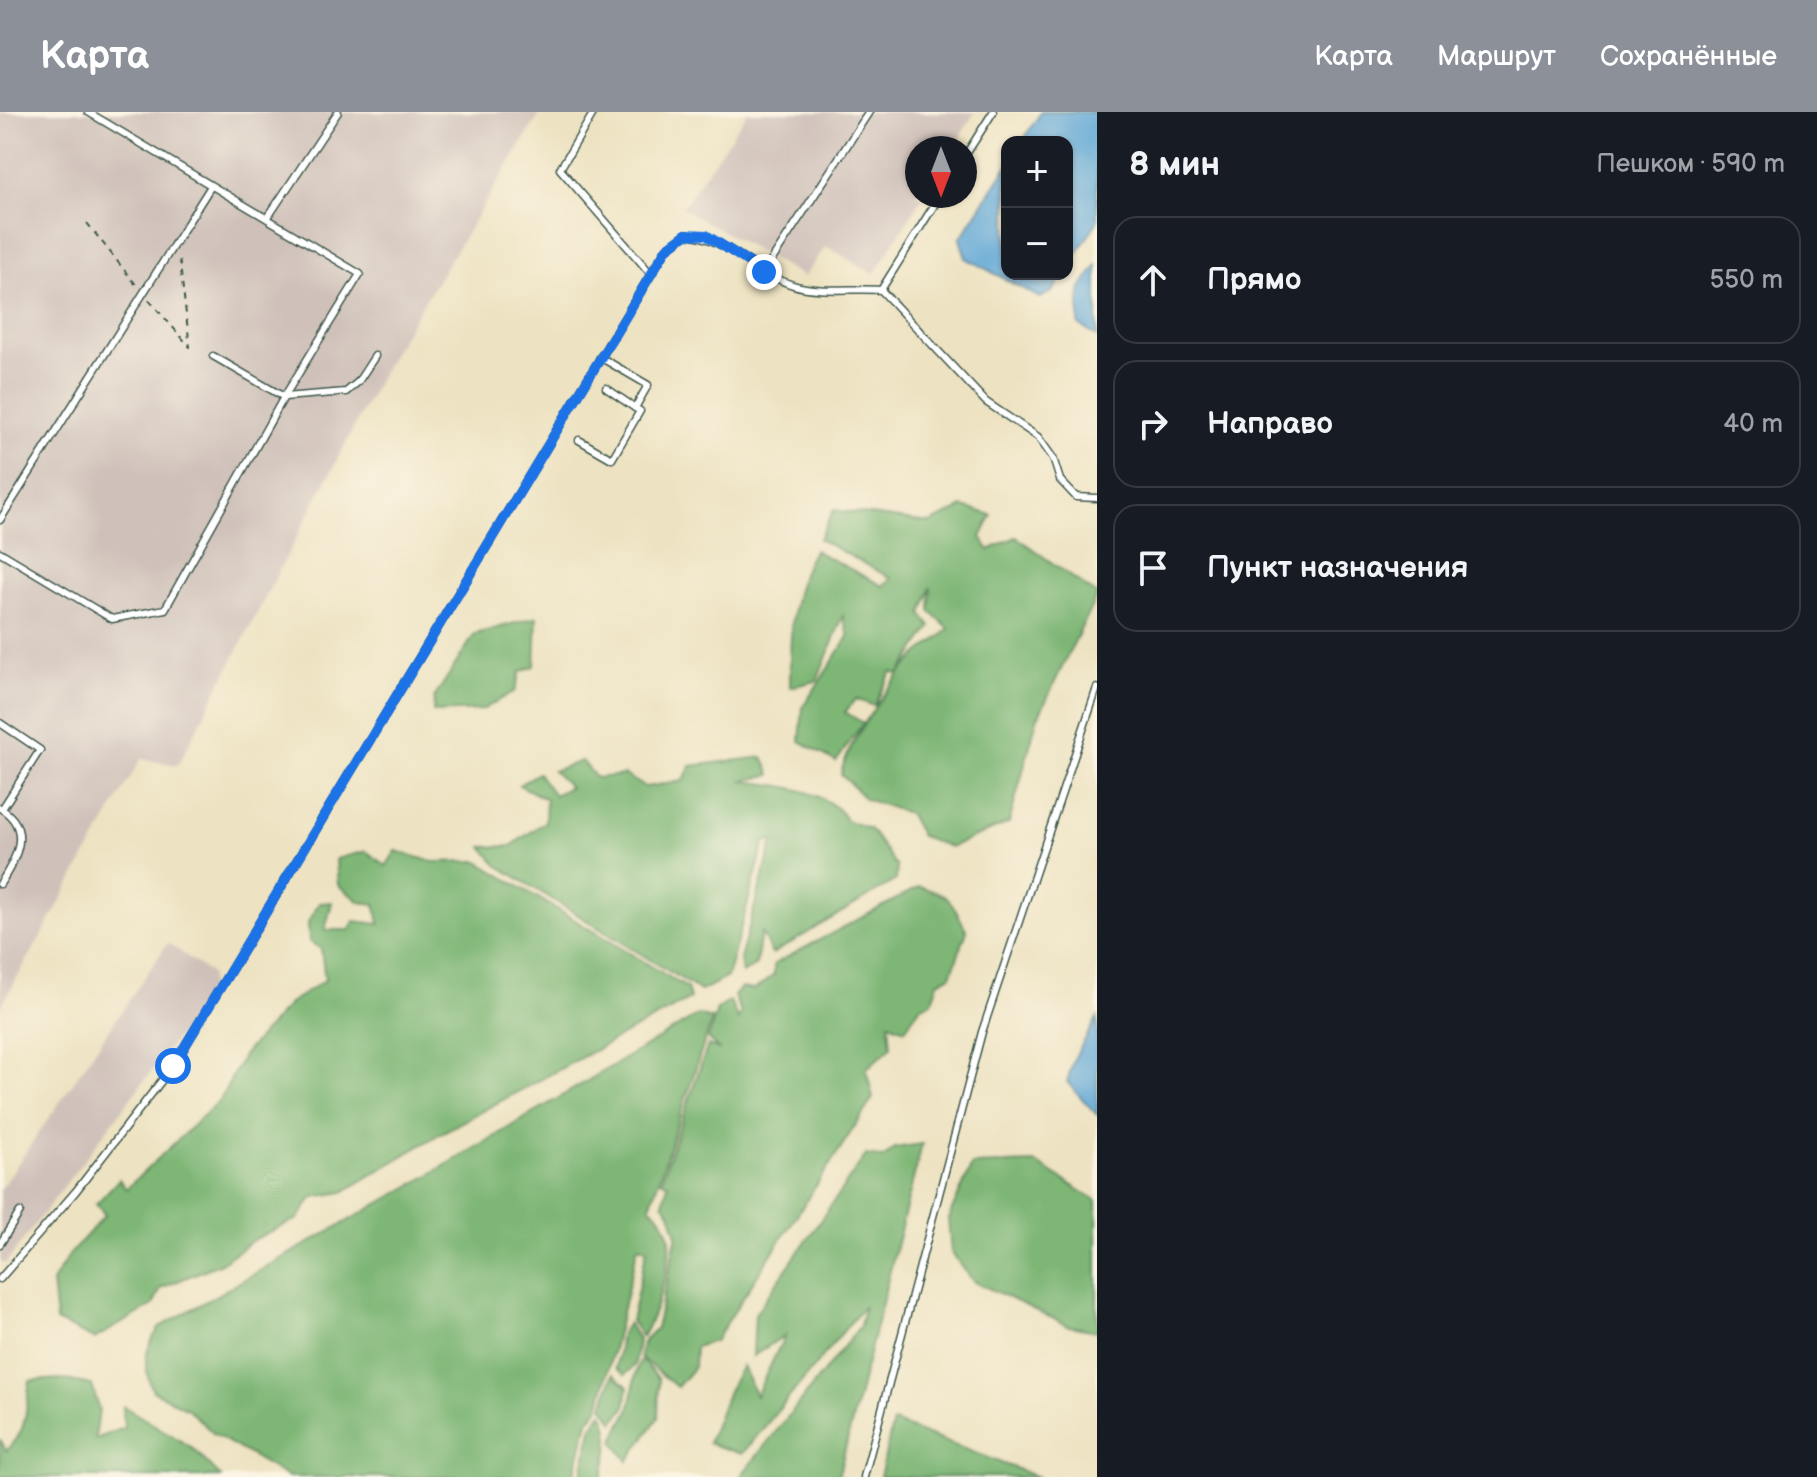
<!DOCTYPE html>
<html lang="ru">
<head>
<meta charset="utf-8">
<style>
	body { margin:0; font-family:"Balsamiq Sans",sans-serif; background:#242831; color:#f1f3f6 }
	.controls { position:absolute; right:24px; top:24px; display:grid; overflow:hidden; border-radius:16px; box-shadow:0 2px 6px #0004 }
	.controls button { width:72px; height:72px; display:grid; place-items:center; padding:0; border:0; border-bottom:2px solid #363941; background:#171b24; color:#f1f3f6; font:40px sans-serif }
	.compass { position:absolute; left:905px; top:24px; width:72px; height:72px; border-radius:50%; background:#171b24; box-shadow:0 2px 6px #0004; rotate:180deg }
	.stop { position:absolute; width:24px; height:24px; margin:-18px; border:6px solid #1a73e8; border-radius:50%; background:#fff }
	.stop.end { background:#1a73e8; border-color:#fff; box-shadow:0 2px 8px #0008 }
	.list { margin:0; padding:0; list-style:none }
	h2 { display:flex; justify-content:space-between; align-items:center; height:104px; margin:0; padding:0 32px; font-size:34px }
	h2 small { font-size:26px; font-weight:400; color:#9ea1a6 }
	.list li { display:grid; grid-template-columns:52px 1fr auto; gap:24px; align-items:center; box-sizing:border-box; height:128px; margin:0 16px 16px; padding:0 16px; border:2px solid #363941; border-radius:24px }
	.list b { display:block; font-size:30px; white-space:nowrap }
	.list em { font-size:26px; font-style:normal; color:#9ea1a6 }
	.icon { flex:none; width:44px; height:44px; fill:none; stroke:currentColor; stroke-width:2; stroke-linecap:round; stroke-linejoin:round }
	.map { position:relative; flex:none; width:1097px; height:1365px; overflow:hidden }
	header { display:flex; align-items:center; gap:48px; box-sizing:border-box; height:112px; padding:0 40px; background:#8c9099; color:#fff }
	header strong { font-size:38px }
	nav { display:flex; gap:44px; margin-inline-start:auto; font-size:28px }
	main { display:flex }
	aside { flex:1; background:#171b24 }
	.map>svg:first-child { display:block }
	.industrial { fill:#cfc1ba }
	.forest { fill:#7db674; stroke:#4e7a54; stroke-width:2 }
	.water { fill:#60a7d6; stroke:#407285; stroke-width:2 }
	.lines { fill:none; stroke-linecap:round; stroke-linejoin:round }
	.lane-casing { stroke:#3e5649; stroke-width:9 }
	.path { stroke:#3e5649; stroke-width:2; stroke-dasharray:6 6; stroke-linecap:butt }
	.lane { stroke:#fff; stroke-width:6 }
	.route { stroke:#1a73e8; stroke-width:10 }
</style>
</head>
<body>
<header>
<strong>Карта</strong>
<nav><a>Карта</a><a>Маршрут</a><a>Сохранённые</a></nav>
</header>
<main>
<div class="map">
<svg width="1097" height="1365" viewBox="0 0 1097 1365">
	<rect width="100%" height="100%" fill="#fcf5e5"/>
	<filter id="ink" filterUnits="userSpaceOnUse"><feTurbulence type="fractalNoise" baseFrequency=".0125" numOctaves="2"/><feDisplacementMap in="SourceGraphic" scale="16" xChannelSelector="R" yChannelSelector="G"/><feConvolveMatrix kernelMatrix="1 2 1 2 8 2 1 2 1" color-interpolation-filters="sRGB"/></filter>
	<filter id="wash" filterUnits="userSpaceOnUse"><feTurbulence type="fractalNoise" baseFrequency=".006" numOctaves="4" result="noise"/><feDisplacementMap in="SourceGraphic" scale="32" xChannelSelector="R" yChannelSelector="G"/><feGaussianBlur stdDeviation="1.8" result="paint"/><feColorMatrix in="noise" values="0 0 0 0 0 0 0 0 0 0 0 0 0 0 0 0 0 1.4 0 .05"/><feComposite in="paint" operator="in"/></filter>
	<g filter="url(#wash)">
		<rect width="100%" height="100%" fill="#ede2c1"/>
		<g class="industrial">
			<polygon points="0,0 541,0 392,242 178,653 141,647 0,896"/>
			<polygon points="748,0 975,0 953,36 917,36 917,84 923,84 874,162 826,134 804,165 682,96"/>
			<polygon points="168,831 211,862 209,883 5,1152 0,1148 0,1078"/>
		</g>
		<g class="forest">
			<path d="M963,395L992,403L981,425L989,438L1016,425L1097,483L1037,607L1009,711L950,735L921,724L908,701L865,687L841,662C847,631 891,569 915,545C925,536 939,527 949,517L930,499L931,475L922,502L931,515L899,562L891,560L874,594L856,587L845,600L863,611L836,650L800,629L803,595L849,524L843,504L817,569L790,575C790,526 789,482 814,438L883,474L891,466L819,427L834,398L930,411Z"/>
			<polygon points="537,505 535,554 520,560 515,579 482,598 433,600 434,586 475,522"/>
			<path d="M763,645L771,663L741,669C774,672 829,677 846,708L870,717L897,755L896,768L772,842L761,820L756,853L742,861L740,847L773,729L765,730L727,865L701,879L497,753L483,735L511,734L545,710L546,687L519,673L538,661L554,683L570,675L553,659L582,649L596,666L625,663L645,675L683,669L691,654Z"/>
			<polygon points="366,739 386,754 396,739 433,750 477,749 687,876 690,887 441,1021 343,1080 313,1085 298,1107 253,1128 221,1151 161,1176 153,1193 94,1227 56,1209 52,1170 70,1142 105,1103 96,1092 119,1067 126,1077 220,988 244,942 291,890 325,868 321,837 309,829 308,810 319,791 332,790 325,818 350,818 354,809 380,812 375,792 360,790 338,773 336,747"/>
			<path d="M919,775C955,783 950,791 967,819L951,863L938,870L932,890L921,894L905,917L889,911L891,935L866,957L873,986L715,1229L695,1235L694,1255L677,1275L640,1245L642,1231L656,1217L677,1123L670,1100L663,1091L668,1072L661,1068L708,933L720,939L708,927L717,898L730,889L738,908L741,901L734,884L741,876L754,878L774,863V852Z"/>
			<path d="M698,903L712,907L650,1094C660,1102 671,1119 670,1133C668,1161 656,1201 642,1225L631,1209L647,1137L638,1134L599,1295L588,1309L574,1365H288L214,1322L188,1297L153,1279C142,1252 143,1239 160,1215L431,1062Z"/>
			<polygon points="922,1032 838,1365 740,1365 860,1214 864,1194 742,1342 708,1331 728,1279 742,1254 756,1284 785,1223 753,1244 755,1202 866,1043 883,1046 895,1036"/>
			<polygon points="1036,1051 1097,1089 1097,1219 1069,1214 973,1169 951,1140 948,1107 972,1053"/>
			<polygon points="628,1211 638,1227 635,1253 625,1263 616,1256 621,1222"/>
			<path d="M641,1248L659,1267L658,1306L628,1349L614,1330C617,1317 623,1311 628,1300C636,1284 631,1265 641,1248Z"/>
			<polygon points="613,1262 628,1275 625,1295 614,1310 603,1294"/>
			<path d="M61,1267L92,1273L99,1298L95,1327L124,1316L123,1294L191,1335L221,1365H0V1327L6,1339C29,1319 25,1297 30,1269Z"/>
			<path d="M602,1301C614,1323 608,1342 602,1365H581L593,1313Z"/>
			<polygon points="893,1310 1038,1365 880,1365"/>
		</g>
		<g class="water">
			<polygon points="1041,0 1097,0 1097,110 1067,157 1067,30 1022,30"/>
			<polygon points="1007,54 1007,162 1064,162 1053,179 1040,186 966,146 960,127"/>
			<polygon points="1097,153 1097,225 1079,213 1080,178"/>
			<polygon points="1097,906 1097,1003 1067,970 1074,947"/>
		</g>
	</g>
	<g filter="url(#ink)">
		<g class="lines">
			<g class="lane-casing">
				<g id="lane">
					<polyline points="594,0 560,57 651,162"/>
					<polyline points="965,44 993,0"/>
					<polyline points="268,105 338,0"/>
					<polyline points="764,160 869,0"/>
					<polyline points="881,178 940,84"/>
					<polyline points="213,244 284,285 346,280 358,270 375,244"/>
					<polyline points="606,276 635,296"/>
					<polyline points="579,328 612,347 640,299 635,296 648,273 600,245"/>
					<polyline points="0,408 211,74"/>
					<polyline points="0,440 112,507 165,497 284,285 360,162 88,0"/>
					<polyline points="0,611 40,638 2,697"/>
					<path d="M0,696C33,716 17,746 0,772"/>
					<polyline points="0,1132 20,1100"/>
					<path d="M0,1167L76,1079L173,954L651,162L667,136L686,122C726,125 754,161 793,173C819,181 854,176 881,178L986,290L1038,325L1053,346L1060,368L1076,385L1097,386"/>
					<polyline points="864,1365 982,920 1097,576"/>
				</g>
			</g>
			<g class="path">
				<polyline points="87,111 137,174"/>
				<polyline points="149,188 190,235 179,145"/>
			</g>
			<use href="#lane" class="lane"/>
		</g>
	</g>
	<g class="lines" filter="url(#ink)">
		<polyline class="route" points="173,954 667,136 686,122 706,123 764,160"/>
	</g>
</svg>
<div class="controls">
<button>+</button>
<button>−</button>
</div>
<svg class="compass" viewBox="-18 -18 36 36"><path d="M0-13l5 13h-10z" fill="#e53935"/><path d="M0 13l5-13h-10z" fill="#9ea1a6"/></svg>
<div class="stop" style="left:173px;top:954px"></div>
<div class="stop end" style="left:764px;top:160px"></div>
</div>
<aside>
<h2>8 мин<small>Пешком · 590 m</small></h2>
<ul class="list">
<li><svg class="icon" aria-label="ahead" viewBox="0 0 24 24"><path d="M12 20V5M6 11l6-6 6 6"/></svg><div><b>Прямо</b></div><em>550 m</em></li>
<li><svg class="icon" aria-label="right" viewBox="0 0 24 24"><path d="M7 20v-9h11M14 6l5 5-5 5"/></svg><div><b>Направо</b></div><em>40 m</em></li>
<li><svg class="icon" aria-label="arrive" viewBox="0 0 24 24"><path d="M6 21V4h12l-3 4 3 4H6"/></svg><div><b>Пункт назначения</b></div></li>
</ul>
</aside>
</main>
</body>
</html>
